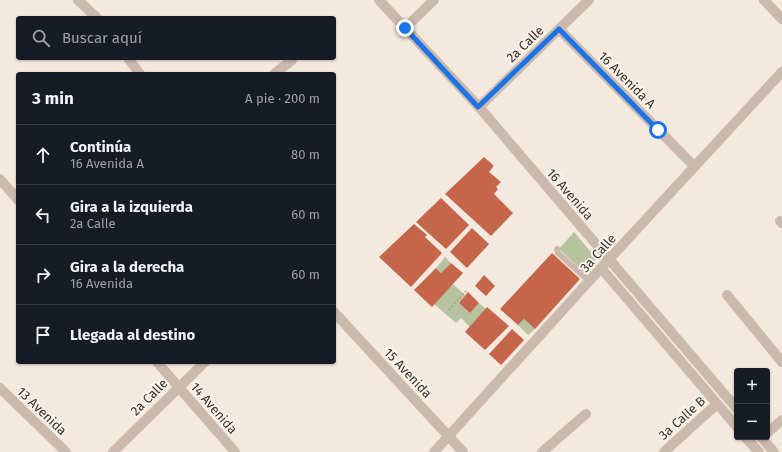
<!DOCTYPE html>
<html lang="es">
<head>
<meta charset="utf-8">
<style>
	body { margin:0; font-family:"Fira Sans",sans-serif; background:#20242c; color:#f1f3f6 }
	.controls { position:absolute; right:12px; bottom:12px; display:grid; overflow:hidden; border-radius:4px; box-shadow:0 1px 3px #0004 }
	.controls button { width:36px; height:36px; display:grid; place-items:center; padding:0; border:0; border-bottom:1px solid #363941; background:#171b24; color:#f1f3f6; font:20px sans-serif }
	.stop { position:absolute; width:12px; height:12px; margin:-9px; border:3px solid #1a73e8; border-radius:50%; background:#fff }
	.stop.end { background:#1a73e8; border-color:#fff; box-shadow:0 1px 4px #0008 }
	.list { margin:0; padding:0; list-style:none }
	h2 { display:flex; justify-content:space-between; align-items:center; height:52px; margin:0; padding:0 16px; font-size:17px }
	h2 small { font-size:13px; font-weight:400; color:#9ea1a6 }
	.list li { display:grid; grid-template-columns:26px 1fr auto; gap:12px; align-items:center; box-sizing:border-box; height:60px; padding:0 16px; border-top:1px solid #363941 }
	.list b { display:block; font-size:15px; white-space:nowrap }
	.list p { margin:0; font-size:13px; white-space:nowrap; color:#9ea1a6 }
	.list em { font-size:13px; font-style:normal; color:#9ea1a6 }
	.icon { flex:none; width:22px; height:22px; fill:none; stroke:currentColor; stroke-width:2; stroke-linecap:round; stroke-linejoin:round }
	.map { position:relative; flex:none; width:782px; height:452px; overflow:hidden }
	.search { position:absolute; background:#171b24; box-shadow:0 1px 3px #0004; left:16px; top:16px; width:320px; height:44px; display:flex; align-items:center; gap:10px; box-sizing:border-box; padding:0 14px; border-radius:4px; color:#9ea1a6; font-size:15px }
	.panel { position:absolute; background:#171b24; box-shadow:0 1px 3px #0004; left:16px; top:72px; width:320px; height:292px; border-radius:4px }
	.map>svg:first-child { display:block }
	.green { fill:#b7c29f }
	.building { fill:#c5664b }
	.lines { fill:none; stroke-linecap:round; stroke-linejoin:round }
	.path { stroke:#b7a395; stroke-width:2; stroke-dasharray:2 2; stroke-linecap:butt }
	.service { stroke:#cbb9ab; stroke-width:6 }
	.minor { stroke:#cbb9ab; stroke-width:10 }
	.tertiary { stroke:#cbb9ab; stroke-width:10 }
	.route { stroke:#1a73e8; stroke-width:5 }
	.labels { text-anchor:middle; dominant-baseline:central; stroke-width:4; stroke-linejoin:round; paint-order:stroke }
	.street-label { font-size:13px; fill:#392f2a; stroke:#faf3ec }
</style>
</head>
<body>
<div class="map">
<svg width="782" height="452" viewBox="0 0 782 452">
	<rect width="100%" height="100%" fill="#f3e9df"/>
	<g class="green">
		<polygon points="574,232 595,257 595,263 585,273 559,249"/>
		<polygon points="445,257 451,263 441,273 436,268"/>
		<polygon points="453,284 465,295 459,303 470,313 479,303 486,309 470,327 461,318 456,323 434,304"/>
		<polygon points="524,319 535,329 528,335 518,325"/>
	</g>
	<g class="building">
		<polygon points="484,157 493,165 493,167 489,172 501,182 496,187 498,189 494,194 513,213 491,236 445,194"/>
		<polygon points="441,198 469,225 446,249 416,222"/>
		<polygon points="414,224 427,235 425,237 442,253 411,287 379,257"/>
		<polygon points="472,228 489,244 467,268 450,252"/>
		<polygon points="552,253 580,279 535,329 524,319 518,325 500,309"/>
		<polygon points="451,263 463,273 432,307 414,290 436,268 441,273"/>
		<polygon points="484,275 495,286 486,296 475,286"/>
		<polygon points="468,292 479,303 470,313 459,303"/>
		<polygon points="487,307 509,326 485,350 465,332"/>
		<polygon points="512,329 524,340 501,365 489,354"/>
	</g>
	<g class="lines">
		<polyline class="path" points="449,310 466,291"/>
		<polyline class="service" points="557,249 558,253 589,281"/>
		<g class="minor">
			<polyline points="379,0 479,107"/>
			<polyline points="764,0 782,19"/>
			<polyline points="405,28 434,0"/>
			<polyline points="559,29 694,166"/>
			<polyline points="274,74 292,60"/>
			<polyline points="780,221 782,223"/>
			<polyline points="727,295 782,362"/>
			<polyline points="0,388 66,452"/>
			<polyline points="767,433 782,420"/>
			<polyline points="113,452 205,362"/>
			<polyline points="434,452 601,268"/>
			<polyline points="542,452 586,414"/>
			<polyline points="664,452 717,404"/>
		</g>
		<g class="tertiary">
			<polyline points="78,0 97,18"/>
			<polyline points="589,0 479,107 737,409"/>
			<polyline points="128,58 140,74"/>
			<polyline points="0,179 18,200"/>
			<polyline points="334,312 463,452"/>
			<polyline points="157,362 235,452"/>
			<polyline points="737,427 601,268 782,72"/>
			<polyline points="745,437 759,452"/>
			<polyline points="761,437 774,452"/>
		</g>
	</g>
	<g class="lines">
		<polyline class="route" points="405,28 478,107 559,29 658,130"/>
	</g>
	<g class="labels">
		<g class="street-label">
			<text transform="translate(525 44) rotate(-44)">2a Calle</text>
			<text transform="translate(627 80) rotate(45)">16 Avenida A</text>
			<text transform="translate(570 194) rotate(49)">16 Avenida</text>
			<text transform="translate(598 253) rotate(-48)">3a Calle</text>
			<text transform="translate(408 373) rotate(47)">15 Avenida</text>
			<text transform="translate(149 397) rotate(-45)">2a Calle</text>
			<text transform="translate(214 408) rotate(49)">14 Avenida</text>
			<text transform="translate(42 411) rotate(44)">13 Avenida</text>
			<text transform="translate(682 418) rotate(-42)">3a Calle B</text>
		</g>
	</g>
</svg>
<div class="controls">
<button>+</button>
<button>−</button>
</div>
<div class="stop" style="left:658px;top:130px"></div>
<div class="stop end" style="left:405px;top:28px"></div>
<div class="search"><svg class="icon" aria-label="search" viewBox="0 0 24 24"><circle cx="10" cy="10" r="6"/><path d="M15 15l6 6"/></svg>Buscar aquí</div>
<section class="panel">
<h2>3 min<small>A pie · 200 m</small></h2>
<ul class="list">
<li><svg class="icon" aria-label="ahead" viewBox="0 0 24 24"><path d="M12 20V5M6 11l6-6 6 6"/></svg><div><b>Continúa</b><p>16 Avenida A</p></div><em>80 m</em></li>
<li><svg class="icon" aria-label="left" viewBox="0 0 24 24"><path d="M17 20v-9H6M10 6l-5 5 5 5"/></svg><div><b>Gira a la izquierda</b><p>2a Calle</p></div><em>60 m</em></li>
<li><svg class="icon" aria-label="right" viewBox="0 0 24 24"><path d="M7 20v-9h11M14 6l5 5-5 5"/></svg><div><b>Gira a la derecha</b><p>16 Avenida</p></div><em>60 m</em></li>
<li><svg class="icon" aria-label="arrive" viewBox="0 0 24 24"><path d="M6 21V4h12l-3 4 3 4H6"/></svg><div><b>Llegada al destino</b></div></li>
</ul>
</section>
</div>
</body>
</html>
